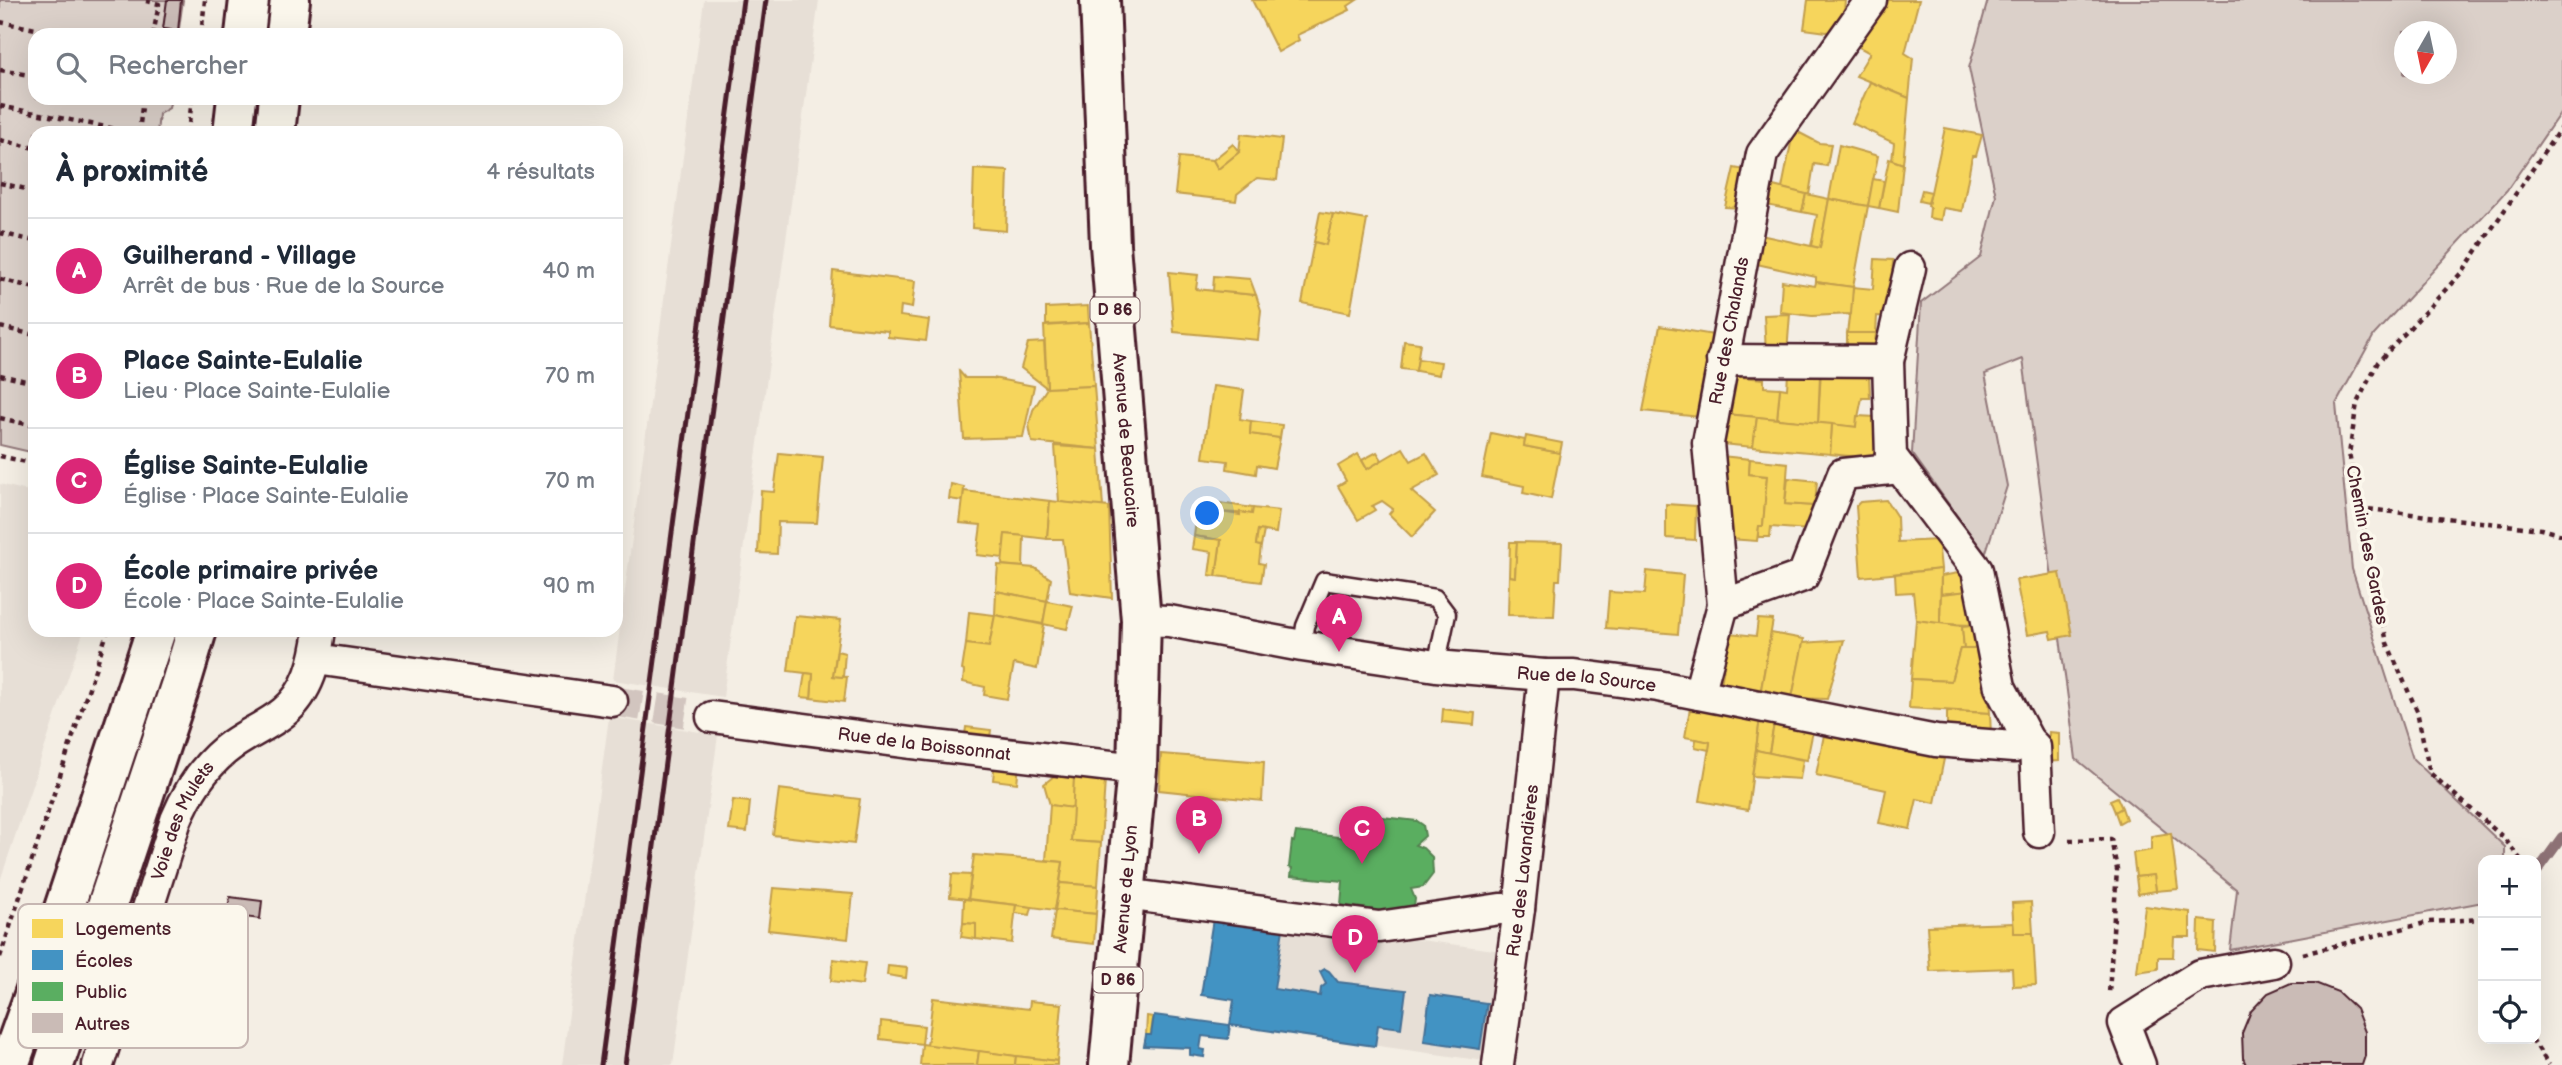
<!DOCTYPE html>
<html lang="fr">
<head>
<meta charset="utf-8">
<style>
	body { margin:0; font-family:"Balsamiq Sans",sans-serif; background:#f2f2f3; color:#1f2937 }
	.controls { position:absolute; right:21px; bottom:21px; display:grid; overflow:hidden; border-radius:14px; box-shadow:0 7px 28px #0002 }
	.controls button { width:63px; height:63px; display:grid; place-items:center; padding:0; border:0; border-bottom:2px solid #e0e1e3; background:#fff; color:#1f2937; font:35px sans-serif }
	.compass { position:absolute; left:2394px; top:21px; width:63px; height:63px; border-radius:50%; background:#fff; box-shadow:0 7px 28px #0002; rotate:189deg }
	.you { position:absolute; left:1208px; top:514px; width:24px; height:24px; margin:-18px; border:5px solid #fff; border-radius:50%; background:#1a73e8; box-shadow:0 0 0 10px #1a73e833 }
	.badge { display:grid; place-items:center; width:46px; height:46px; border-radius:50%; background:#db2777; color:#fff; font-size:23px; font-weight:700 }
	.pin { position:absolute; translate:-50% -58px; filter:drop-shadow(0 2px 4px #0008) }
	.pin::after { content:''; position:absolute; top:37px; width:24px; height:21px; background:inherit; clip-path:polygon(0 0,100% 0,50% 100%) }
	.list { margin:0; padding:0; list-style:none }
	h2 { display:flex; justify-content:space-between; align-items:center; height:91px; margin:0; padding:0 28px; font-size:30px }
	h2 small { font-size:23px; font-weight:400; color:#747a83 }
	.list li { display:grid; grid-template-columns:46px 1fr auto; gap:21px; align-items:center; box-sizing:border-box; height:105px; padding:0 28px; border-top:2px solid #e0e1e3 }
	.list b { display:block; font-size:26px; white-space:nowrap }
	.list p { margin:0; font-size:23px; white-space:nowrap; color:#747a83 }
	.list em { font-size:23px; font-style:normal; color:#747a83 }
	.icon { flex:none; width:38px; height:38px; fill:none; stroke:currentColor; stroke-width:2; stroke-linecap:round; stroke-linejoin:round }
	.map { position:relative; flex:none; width:2562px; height:1065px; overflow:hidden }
	.search { position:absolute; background:#fff; box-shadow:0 7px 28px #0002; left:28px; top:28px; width:595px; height:77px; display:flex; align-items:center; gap:18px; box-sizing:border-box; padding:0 24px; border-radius:21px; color:#747a83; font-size:26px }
	.panel { position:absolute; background:#fff; box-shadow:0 7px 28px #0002; left:28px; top:126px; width:595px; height:511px; border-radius:21px }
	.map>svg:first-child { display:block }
	.built { fill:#e7dfd6 }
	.green { fill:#dbd0c9; stroke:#92787a; stroke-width:2; fill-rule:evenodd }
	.homes { fill:#f6d55c; stroke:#c29e4d; stroke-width:2 }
	.schools { fill:#4393c3; stroke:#457095; stroke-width:2 }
	.public { fill:#5aae61; stroke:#558351; stroke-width:2 }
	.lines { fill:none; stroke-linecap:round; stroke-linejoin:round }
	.stream { stroke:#8d7174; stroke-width:10 }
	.building { fill:#cabbb6; stroke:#4a1f2b; stroke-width:2 }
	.minor-tunnel { stroke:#d2c5bf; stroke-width:30; stroke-dasharray:30 15; stroke-linecap:butt }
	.service-casing { stroke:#4a1f2b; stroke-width:21 }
	.minor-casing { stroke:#4a1f2b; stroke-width:35 }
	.primary-casing { stroke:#4a1f2b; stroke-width:44 }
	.path { stroke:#4a1f2b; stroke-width:4.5; stroke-dasharray:5 5; stroke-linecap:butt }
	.service { stroke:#fbf7ec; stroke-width:16 }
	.minor { stroke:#fbf7ec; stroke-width:30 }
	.primary { stroke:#fbf7ec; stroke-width:38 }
	.rail { stroke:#4a1f2b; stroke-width:5 }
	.labels { text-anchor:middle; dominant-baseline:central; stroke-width:7; stroke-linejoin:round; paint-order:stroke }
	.shield { fill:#fbf7ec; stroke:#7f6065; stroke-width:2 }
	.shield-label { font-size:16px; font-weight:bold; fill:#4a1f2b }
	.street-label { font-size:18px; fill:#4a1f2b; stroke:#fbf7ec }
	.key { fill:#fbf7ec; stroke:#c6b6b2; stroke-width:2 }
	.key-label { font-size:19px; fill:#4a1f2b }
</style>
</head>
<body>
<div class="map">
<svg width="2562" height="1065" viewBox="0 0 2562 1065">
	<rect width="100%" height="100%" fill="#f4eee4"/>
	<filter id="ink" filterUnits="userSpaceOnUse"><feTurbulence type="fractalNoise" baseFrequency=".0143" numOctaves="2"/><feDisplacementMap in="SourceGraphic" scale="14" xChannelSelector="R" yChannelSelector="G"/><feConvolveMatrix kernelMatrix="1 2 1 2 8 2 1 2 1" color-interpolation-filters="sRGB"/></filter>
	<g filter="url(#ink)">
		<g class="built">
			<polygon points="704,0 819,0 723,697 613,680"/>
			<polygon points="0,484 35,493 35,630 84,630 0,881"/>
			<polygon points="609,717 718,735 673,1065 562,1065"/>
			<polygon points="1214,912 1509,952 1492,1062 1230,1025 1234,1000 1201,995"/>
		</g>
		<g class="green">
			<polygon points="0,0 183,0 178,35 35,35 35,98 171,98 169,108 159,114 157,133 35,133 35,453 0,445"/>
			<path d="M1988,0H2562V110L2507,190L2374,335L2336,404L2352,569L2413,759L2505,847V860H2483V902L2230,950L2237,890L2076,759L2023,359L1985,374L2007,486L1985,555L1912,453L1921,303L1981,257L1996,196L1969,68ZM2404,32H2446V74H2404Z"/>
		</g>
		<g class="homes">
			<polygon points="1252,0 1357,0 1348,6 1350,10 1297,35 1299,40 1278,52"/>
			<polygon points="1808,0 1845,0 1842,34 1804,29"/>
			<polygon points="1885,0 1919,0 1905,53 1913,58 1909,98 1856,76 1870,53 1857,46 1882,13"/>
			<polygon points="1870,82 1909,98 1903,164 1892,160 1894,143 1852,123"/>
			<polygon points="1945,128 1982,135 1976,156 1972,156 1962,211 1943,208 1941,220 1929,218 1930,207 1928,206"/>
			<polygon points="1796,131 1819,143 1831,144 1827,166 1814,164 1809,195 1782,188 1792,138"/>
			<polygon points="1241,134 1282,139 1277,180 1257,178 1237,194 1236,201 1175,194 1179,157 1213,160 1218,169 1239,152"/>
			<polygon points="1233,144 1239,152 1218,169 1213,160"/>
			<polygon points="1839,145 1878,156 1868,206 1829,199"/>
			<polygon points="1889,159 1903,164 1898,212 1879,208"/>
			<polygon points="1734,168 1751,171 1742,208 1725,207"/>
			<polygon points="974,169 1008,171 1006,231 972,228"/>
			<polygon points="1873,179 1884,181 1879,208 1868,206"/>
			<polygon points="1765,184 1806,194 1802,212 1761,204"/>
			<polygon points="1922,190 1931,192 1928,203 1919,201"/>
			<polygon points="1806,194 1829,199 1820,248 1811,246 1817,215 1802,212"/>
			<polygon points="1829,199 1868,206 1853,287 1816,282 1816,277 1752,263 1756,234 1820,248"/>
			<polygon points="1320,212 1333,214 1326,245 1314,242"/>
			<polygon points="1333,214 1367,220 1350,313 1302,303 1314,242 1326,245"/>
			<polygon points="1875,259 1893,260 1890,317 1877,316 1876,333 1847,333 1853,287 1873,289"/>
			<polygon points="833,271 915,281 912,308 901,306 900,316 929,320 926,341 888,337 888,331 829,325"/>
			<polygon points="1169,272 1198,275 1196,289 1256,295 1261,310 1258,340 1174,332"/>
			<polygon points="1214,276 1250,279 1256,295 1213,291"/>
			<polygon points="1782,281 1815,286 1816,282 1853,287 1851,314 1812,316 1780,312"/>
			<polygon points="1088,306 1089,323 1046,325 1046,308"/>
			<polygon points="1790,314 1787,353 1766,353 1764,315"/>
			<polygon points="1089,323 1094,386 1047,388 1044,326"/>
			<polygon points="1660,326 1714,335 1700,417 1643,411"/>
			<polygon points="1847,333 1876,333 1874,356 1847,356"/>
			<polygon points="1404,341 1420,343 1416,371 1401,369"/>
			<polygon points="1044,342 1047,388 1021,368 1028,343"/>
			<polygon points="1418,359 1441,362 1439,375 1416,371"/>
			<polygon points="1821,370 1869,374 1870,398 1862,398 1856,427 1818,423"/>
			<polygon points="959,371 965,378 993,378 1034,386 1023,437 964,439"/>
			<polygon points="1788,373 1820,375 1818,423 1777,419 1780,388 1787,389"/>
			<polygon points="1729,376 1764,379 1764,387 1780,388 1777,419 1725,414"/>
			<polygon points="1094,386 1099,449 1032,442 1029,425 1033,410 1047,388"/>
			<polygon points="1213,386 1244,390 1240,419 1251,421 1250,434 1280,438 1274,468 1257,465 1256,474 1227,469 1228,461 1203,458"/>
			<polygon points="1725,414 1757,417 1753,447 1722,444"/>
			<polygon points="1857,416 1876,417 1878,459 1830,454 1832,424 1856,427"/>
			<polygon points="1757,417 1832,424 1830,454 1753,447"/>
			<polygon points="1251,421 1282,425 1280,438 1250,434"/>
			<polygon points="1491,433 1525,440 1524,446 1560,453 1551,499 1523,493 1524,486 1482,477"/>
			<polygon points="1526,436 1562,443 1560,453 1524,446"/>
			<polygon points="1055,446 1099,449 1103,507 1059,502"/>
			<polygon points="1403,448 1411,461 1426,453 1439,475 1411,491 1435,512 1412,537 1389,514 1393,509 1382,501 1372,506 1375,510 1358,520 1338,486 1346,481 1338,466 1358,454 1367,469"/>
			<polygon points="1377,452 1382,460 1367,469 1362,460"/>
			<polygon points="779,453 823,457 817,523 778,522 777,554 758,553 761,491 774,492"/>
			<polygon points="1721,456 1750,459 1749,474 1767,476 1763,526 1759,526 1757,541 1729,539"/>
			<polygon points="1750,459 1788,463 1785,504 1815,506 1809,530 1771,527 1770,537 1758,537 1759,526 1763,526 1767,476 1749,474"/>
			<polygon points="1788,478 1817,481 1815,506 1785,504"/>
			<polygon points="951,484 964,487 963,501 949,499"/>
			<polygon points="964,491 1050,501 1047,539 1005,534 1003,558 977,555 981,525 960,523"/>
			<polygon points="1886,500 1897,517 1898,542 1938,540 1941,569 1861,577 1856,506 1860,502"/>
			<polygon points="1050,501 1109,507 1112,598 1070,592 1063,539 1047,539"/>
			<polygon points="1220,503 1253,508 1252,514 1220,512"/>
			<polygon points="1666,504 1696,506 1695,540 1666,538"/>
			<polygon points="1198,505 1220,508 1220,512 1240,515 1240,512 1252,514 1253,508 1279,511 1276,533 1258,530 1256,545 1261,546 1259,563 1264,564 1261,582 1216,576 1221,540 1194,536"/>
			<polygon points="1258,530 1264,531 1261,546 1256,545"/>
			<polygon points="1005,534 1024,536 1023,567 1002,565"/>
			<polygon points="1194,536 1221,540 1216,576 1209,575 1212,552 1192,549"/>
			<polygon points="1510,542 1517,542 1515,577 1509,576"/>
			<polygon points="1517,542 1562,543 1560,580 1556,580 1554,616 1508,615 1509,576 1515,577"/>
			<polygon points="998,565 1035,568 1051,579 1047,601 996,591"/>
			<polygon points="1941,569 1940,624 1916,620 1913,592 1896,593 1895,574"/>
			<polygon points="1647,571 1683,575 1678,634 1606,628 1609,592 1645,594"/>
			<polygon points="1964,572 1969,591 1941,594 1941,576"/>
			<polygon points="2060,573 2072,635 2052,639 2050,631 2027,635 2016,580"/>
			<polygon points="996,591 1047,601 1043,624 995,615"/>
			<polygon points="1969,591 1973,625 1940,624 1941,594"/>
			<polygon points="1047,601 1073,606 1067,629 1043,624"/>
			<polygon points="969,612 995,615 989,647 966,644"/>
			<polygon points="995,615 1044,625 1037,669 1014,664 1007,699 984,695 985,687 963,682 964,671 962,670 966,644 989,647"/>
			<polygon points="795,616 841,620 833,676 847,677 844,702 811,698 813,674 788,671"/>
			<polygon points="1758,619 1773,620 1760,695 1720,690 1730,633 1756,636"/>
			<polygon points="1916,620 1962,626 1964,649 1960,649 1951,681 1911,679"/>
			<polygon points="1973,625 1986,649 1964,649 1962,626"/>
			<polygon points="1771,633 1804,639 1792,698 1760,695"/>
			<polygon points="1844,640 1827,699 1792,698 1803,643"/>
			<polygon points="1960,649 1986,649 1990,713 1909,708 1911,679 1951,681"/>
			<polygon points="837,651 845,653 843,677 833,676"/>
			<polygon points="805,673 813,674 811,698 801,697"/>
			<polygon points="1690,708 1760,718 1748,810 1700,801 1710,742 1685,737"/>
			<polygon points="1443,709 1475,713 1474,725 1442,722"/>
			<polygon points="1947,711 1990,713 1991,735 1947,734"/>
			<polygon points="1760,718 1775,718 1769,753 1756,750"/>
			<polygon points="1775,718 1814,726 1807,760 1769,753"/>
			<polygon points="966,727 991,730 989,745 964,742"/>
			<polygon points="1825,730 1926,751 1926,755 1944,759 1935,803 1917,799 1910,829 1879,823 1886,790 1816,775"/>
			<polygon points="2049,732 2059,733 2059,761 2048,762"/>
			<polygon points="1696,739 1710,742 1709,750 1695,747"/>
			<polygon points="1756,750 1803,760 1800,779 1752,776"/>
			<polygon points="1161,754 1264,762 1262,801 1159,790"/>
			<polygon points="995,761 1019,765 1017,783 993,780"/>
			<polygon points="1054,776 1074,778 1073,808 1050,805 1044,784"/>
			<polygon points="1074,778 1105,780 1101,843 1071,841"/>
			<polygon points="779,789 860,799 854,844 773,835"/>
			<polygon points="2117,797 2122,808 2115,812 2110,800"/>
			<polygon points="733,800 750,802 747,832 729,830"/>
			<polygon points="1050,805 1073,808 1071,841 1101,843 1098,886 1060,883 1063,862 1046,860"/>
			<polygon points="2122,808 2126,819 2119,823 2115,812"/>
			<polygon points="2171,833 2178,889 2156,891 2154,875 2136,877 2133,853 2151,850 2151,836"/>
			<polygon points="974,855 1063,862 1055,910 968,899"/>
			<polygon points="952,874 971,875 968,899 950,897"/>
			<polygon points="2154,875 2156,891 2138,894 2136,877"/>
			<polygon points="1060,883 1098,886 1096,914 1055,910"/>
			<polygon points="773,888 853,894 848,939 768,930"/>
			<polygon points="964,899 1016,905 1012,943 976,939 976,924 963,923"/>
			<polygon points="2031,902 2033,933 2014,933 2012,903"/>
			<polygon points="1016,905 1032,907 1030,915 1015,913"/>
			<polygon points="2145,906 2190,912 2190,937 2174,937 2173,957 2158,957 2158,969 2137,972"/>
			<polygon points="1055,910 1096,914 1094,944 1051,939"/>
			<polygon points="2199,920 2216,922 2215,952 2198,950"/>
			<polygon points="963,923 976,924 976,939 961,937"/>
			<polygon points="2013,923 2014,933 2033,933 2036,985 2013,986 2012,968 1930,971 1927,926"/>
			<polygon points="833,959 865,963 862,985 831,981"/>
			<polygon points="888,966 907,968 906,978 887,975"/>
			<polygon points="933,998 1029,1009 1030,1001 1062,1004 1057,1061 927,1045"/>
			<polygon points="1147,1016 1153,1017 1151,1035 1146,1035"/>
			<polygon points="881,1021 924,1026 922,1044 880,1039"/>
			<polygon points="922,1044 979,1051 977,1065 920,1065"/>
			<polygon points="979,1051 1016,1056 1015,1065 977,1065"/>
			<polygon points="1016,1056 1057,1061 1057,1065 1015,1065"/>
		</g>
		<g class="schools">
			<polygon points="1213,919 1283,929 1274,989 1320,996 1321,988 1326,984 1320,972 1325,969 1329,971 1338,982 1406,990 1401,1028 1378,1025 1375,1046 1230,1025 1234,1000 1201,995"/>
			<polygon points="1430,995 1487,1003 1480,1049 1424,1041"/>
			<polygon points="1154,1015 1230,1025 1228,1039 1202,1036 1200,1049 1205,1050 1204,1057 1190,1055 1190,1048 1144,1046 1146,1035 1151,1035"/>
		</g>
		<polygon class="public" points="1365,815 1417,821 1423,825 1425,836 1415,845 1423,848 1432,857 1433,874 1423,887 1411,889 1415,899 1414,907 1404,914 1341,905 1343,881 1291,876 1292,868 1289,867 1292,841 1294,842 1296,832 1347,838 1350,816 1364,818"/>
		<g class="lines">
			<polyline class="stream" points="2536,873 2562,837"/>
		</g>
		<g class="building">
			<polygon points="167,0 181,0 178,31 163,29"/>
			<polygon points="163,29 178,31 177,35 162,35"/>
			<polygon points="230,897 262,901 260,919 227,915"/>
			<polygon points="2291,983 2315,983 2338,992 2356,1009 2365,1032 2365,1056 2362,1065 2246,1065 2243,1058 2242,1033 2251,1011 2268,993"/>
		</g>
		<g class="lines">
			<polyline class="minor-tunnel" points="612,701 712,717"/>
			<g class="service-casing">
				<polyline id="service" points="1302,646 1305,626 1324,581 1435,598 1447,614 1436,666"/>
			</g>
			<g class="minor-casing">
				<g id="minor">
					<polyline points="1722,360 1888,361"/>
					<polyline points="1900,468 1977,570 2000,687 2028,740 2035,747 2039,832"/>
					<polyline points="1723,605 1803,576 1843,474 1900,468 1891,456 1888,361 1910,268"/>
					<path id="s1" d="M1141,620L1169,621L1302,646L1436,666L1544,675H1574L1658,686L1936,741L2014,747L2028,740"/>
					<polyline points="316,659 612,701"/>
					<path id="s2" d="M1699,694L1723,605L1708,443L1762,154L1871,0"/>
					<path id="s3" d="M712,717L911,743L1137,769"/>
					<polyline points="1125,894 1379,927 1500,909 1519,909"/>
					<path id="s4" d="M98,1065L176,820C187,793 202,769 225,750C243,735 266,727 284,712C309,692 316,660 320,630"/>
					<path id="s5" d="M1498,1065L1519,909L1544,675"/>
					<polyline points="2140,1065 2124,1023 2200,975 2274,962"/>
				</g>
			</g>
			<g class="primary-casing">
				<g id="primary">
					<path id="s6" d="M1100,0L1110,245L1141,620L1137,769L1109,1065"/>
					<polyline points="245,35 249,0"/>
					<polyline points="286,35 290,0"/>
					<polyline points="233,133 237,98"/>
					<polyline points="275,133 279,98"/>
					<polyline points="9,1065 50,951 156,630"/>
					<polyline points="54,1065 181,683 197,630"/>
				</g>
			</g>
			<g class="path">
				<polyline points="146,1 159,4 153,35"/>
				<polyline points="0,22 67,35"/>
				<polyline points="201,35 205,0"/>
				<polyline points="0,70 35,76"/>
				<polyline points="0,106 136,133"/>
				<polyline points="139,133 143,98"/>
				<polyline points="188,133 192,98"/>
				<polyline points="0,140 35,148"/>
				<polyline points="0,183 35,191"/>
				<polyline points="0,233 35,241"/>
				<polyline points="0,279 35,288"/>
				<polyline points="0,327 35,335"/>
				<polyline points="0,375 35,383"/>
				<polyline points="0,418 35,426"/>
				<polyline points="0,456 35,464"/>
				<polyline points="2359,508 2541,529 2562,535"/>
				<polyline points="2069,840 2111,839 2117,869 2109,994"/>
				<polyline points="2521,860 2504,838 2430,773 2417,711 2387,643 2349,454 2357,403 2378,362 2463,271 2562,126"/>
				<polyline points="2303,954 2429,922 2483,919"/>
				<polyline points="0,957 108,630"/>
				<polyline points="2532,1039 2549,1065"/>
			</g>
			<use href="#service" class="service"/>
			<use href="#minor" class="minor"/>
			<use href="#primary" class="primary"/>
			<g class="rail">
				<polyline points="601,1065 743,0"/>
				<polyline points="625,1065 766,0"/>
			</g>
		</g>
	</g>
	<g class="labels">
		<g class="shield">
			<rect x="1090.5" y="297.5" width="49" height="25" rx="5"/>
			<rect x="1093.5" y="967.5" width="49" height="25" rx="5"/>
		</g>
		<g class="shield-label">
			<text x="1115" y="310">D 86</text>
			<text x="1118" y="980">D 86</text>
		</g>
		<g class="street-label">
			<text stroke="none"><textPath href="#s2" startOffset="369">Rue des Chalands</textPath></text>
			<text stroke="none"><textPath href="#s6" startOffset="441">Avenue de Beaucaire</textPath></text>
			<text transform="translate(2367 545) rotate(79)">Chemin des Gardes</text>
			<text stroke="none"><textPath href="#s1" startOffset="450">Rue de la Source</textPath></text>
			<text stroke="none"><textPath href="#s3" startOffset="214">Rue de la Boissonnat</textPath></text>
			<text stroke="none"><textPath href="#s4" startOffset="259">Voie des Mulets</textPath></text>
			<text stroke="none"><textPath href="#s5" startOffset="196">Rue des Lavandières</textPath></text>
			<text transform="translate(1126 889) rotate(-85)">Avenue de Lyon</text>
		</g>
	</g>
	<rect x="18" y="904" width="230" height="144" rx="10" class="key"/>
	<rect x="32" y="919" width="31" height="19" fill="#f6d55c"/>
	<rect x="32" y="950" width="31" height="20" fill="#4393c3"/>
	<rect x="32" y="982" width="31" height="19" fill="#5aae61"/>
	<rect x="32" y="1013" width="31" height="20" fill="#cabbb6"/>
	<g class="key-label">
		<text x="75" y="935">Logements</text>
		<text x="75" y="967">Écoles</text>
		<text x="75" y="998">Public</text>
		<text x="75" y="1030">Autres</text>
	</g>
</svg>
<div class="controls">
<button>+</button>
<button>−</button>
<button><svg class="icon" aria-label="locate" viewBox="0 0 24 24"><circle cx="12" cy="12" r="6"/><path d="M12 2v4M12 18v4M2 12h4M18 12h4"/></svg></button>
</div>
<svg class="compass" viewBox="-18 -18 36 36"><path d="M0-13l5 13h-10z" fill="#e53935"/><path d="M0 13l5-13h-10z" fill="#747a83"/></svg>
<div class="you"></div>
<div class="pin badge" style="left:1339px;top:652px">A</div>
<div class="pin badge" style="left:1199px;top:854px">B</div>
<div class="pin badge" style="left:1362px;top:864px">C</div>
<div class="pin badge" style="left:1355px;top:973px">D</div>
<div class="search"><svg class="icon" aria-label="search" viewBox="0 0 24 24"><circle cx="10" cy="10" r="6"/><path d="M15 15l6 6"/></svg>Rechercher</div>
<section class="panel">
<h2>À proximité<small>4 résultats</small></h2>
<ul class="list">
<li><span class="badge">A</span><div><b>Guilherand - Village</b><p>Arrêt de bus · Rue de la Source</p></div><em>40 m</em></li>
<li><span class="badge">B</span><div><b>Place Sainte-Eulalie</b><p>Lieu · Place Sainte-Eulalie</p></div><em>70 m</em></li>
<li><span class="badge">C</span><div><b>Église Sainte-Eulalie</b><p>Église · Place Sainte-Eulalie</p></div><em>70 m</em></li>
<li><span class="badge">D</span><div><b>École primaire privée</b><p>École · Place Sainte-Eulalie</p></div><em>90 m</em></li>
</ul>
</section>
</div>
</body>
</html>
